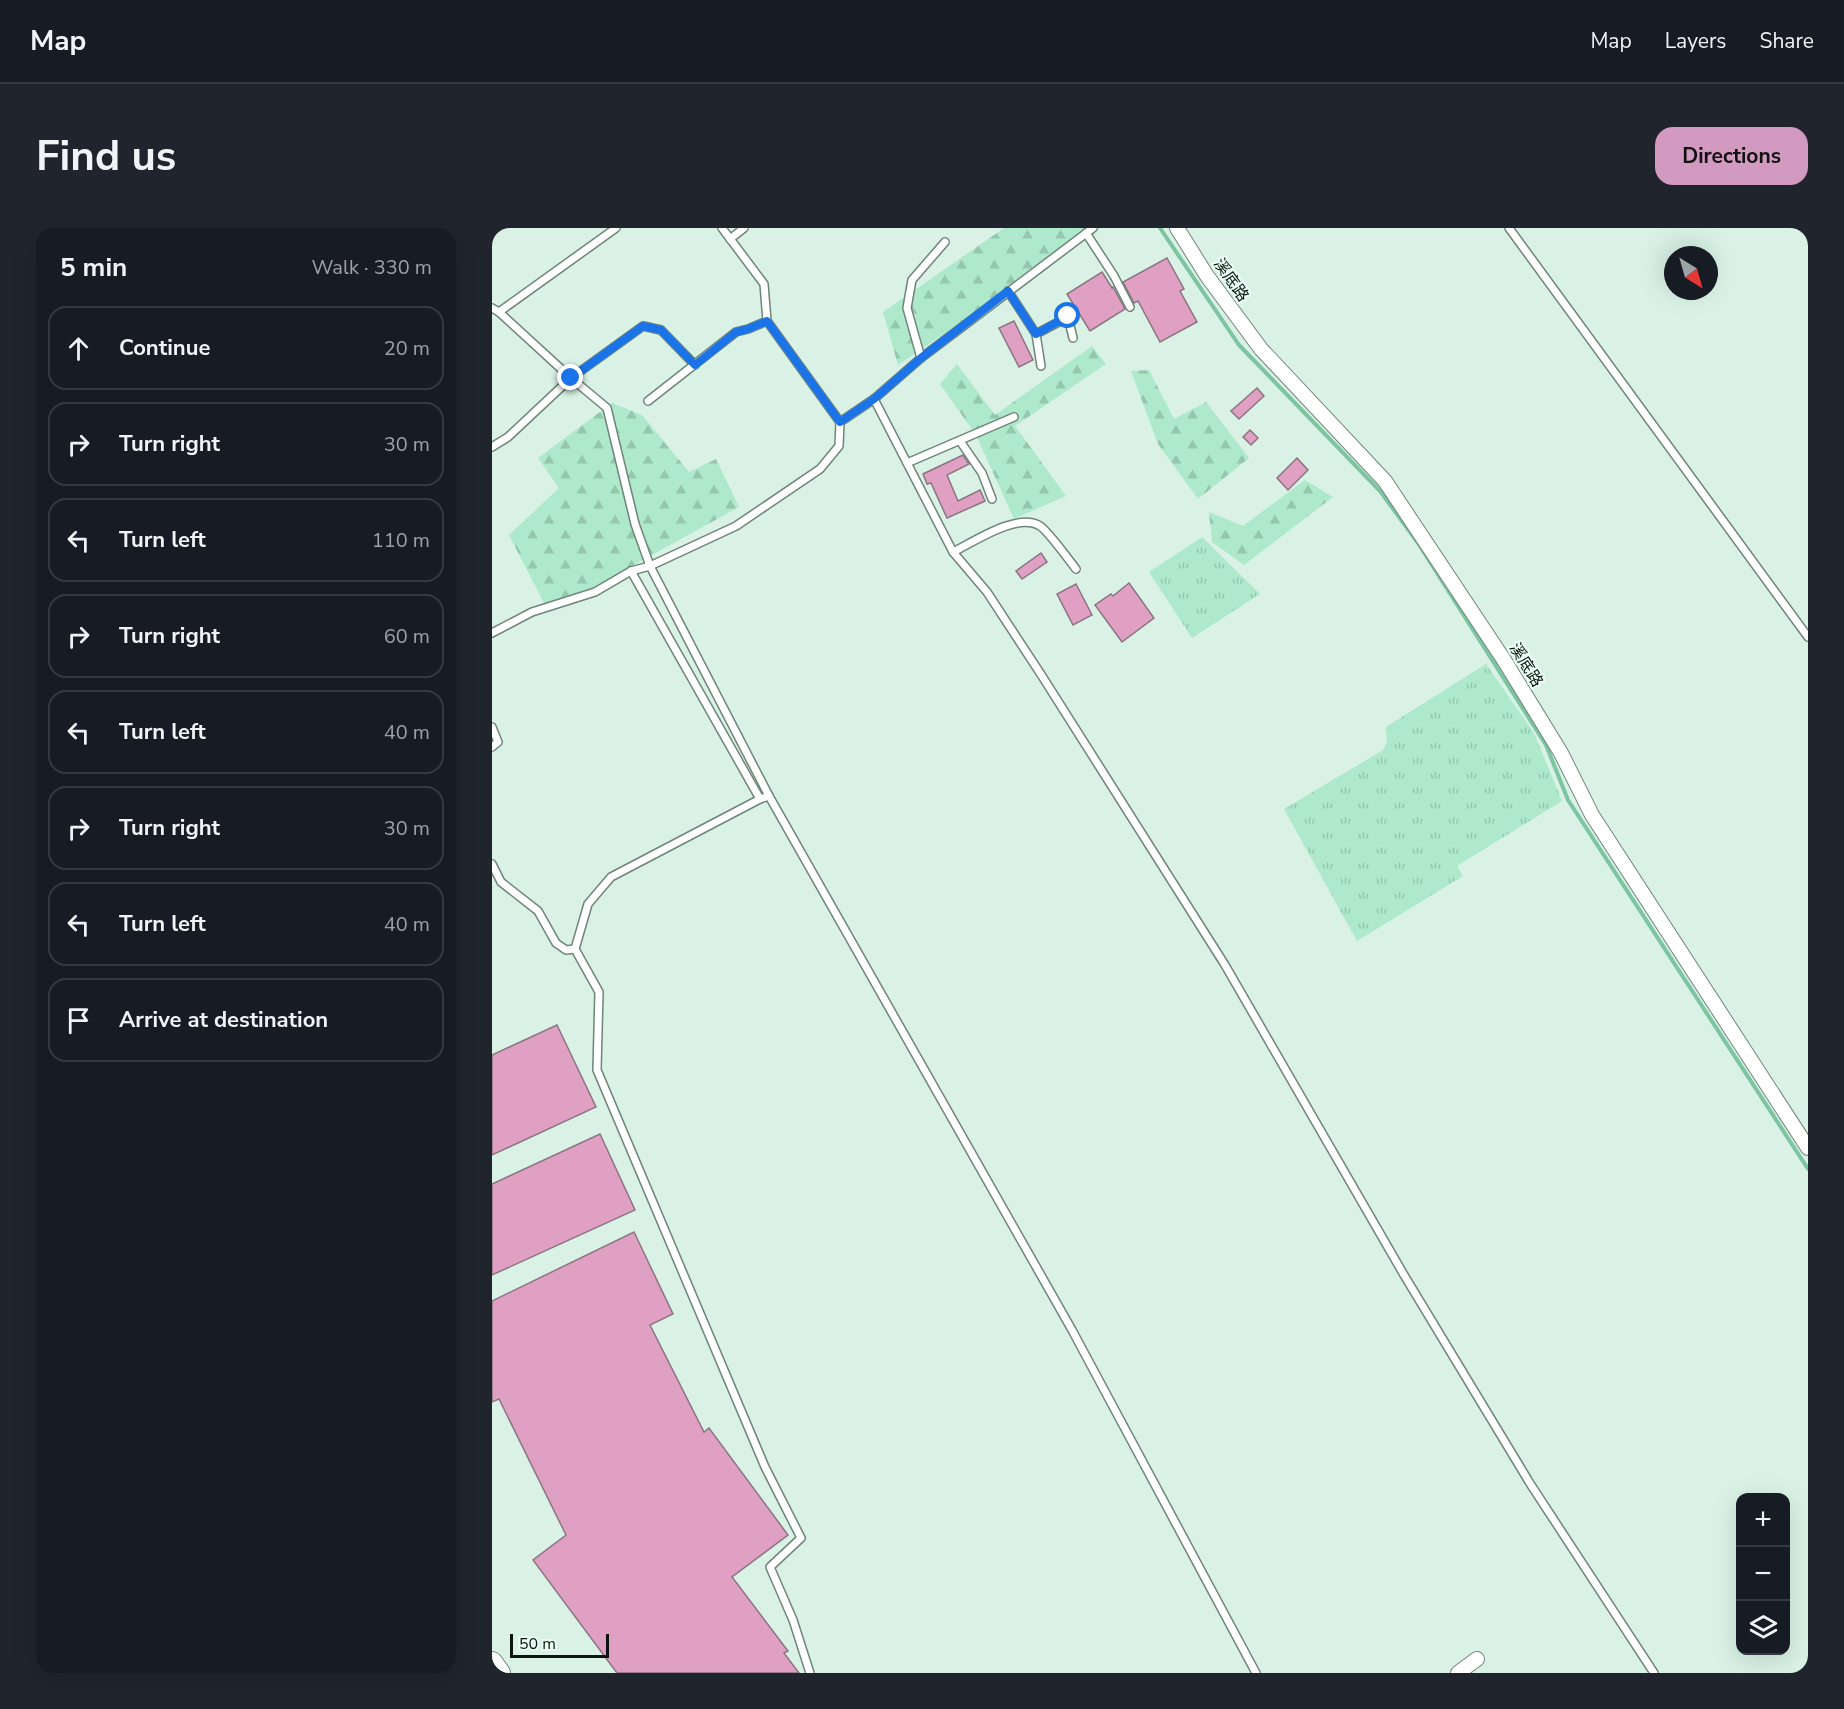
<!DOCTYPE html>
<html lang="en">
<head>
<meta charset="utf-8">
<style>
	body { margin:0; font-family:"Nunito Sans","Noto Sans TC",sans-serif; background:#20242c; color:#f1f3f6 }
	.controls { position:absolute; right:18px; bottom:18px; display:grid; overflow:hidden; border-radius:12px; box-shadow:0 6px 24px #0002 }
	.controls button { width:54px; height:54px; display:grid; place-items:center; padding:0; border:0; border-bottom:2px solid #363941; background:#171b24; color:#f1f3f6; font:30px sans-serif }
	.compass { position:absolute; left:1172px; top:18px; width:54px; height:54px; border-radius:50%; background:#171b24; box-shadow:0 6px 24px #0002; rotate:143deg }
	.scale { position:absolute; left:18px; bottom:15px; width:99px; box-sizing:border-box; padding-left:6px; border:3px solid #0b140f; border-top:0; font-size:16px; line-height:21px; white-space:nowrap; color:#0b140f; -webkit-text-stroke:4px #eafef3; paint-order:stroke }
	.stop { position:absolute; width:18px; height:18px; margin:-14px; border:4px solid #1a73e8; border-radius:50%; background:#fff }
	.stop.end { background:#1a73e8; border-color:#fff; box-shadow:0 2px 6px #0008 }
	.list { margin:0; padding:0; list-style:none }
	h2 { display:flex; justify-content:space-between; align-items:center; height:78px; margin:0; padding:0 24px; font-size:26px }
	h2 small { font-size:20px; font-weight:400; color:#9ea1a6 }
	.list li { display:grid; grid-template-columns:39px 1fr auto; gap:18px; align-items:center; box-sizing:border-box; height:84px; margin:0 12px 12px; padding:0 12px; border:2px solid #363941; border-radius:18px }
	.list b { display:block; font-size:22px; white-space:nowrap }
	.list em { font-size:20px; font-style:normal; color:#9ea1a6 }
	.icon { flex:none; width:33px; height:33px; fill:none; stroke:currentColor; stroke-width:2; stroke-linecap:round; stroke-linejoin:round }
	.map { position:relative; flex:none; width:1316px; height:1445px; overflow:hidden; border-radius:18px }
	header { display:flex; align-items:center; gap:36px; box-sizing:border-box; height:84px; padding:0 30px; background:#171b24; border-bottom:2px solid #363941 }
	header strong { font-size:28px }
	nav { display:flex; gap:33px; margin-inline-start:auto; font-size:21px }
	.intro { display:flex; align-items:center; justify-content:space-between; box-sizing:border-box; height:144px; padding:0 36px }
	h1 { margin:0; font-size:42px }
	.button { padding:15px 27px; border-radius:18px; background:#d29ac0; color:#111; font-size:21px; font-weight:700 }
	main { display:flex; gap:36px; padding:0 36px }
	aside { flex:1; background:#171b24; border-radius:18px; box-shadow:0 6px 24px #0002 }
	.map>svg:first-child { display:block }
	.grass { fill:url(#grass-tufts) }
	.forest { fill:url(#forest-firs) }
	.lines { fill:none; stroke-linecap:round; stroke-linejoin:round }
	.stream { stroke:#7dc4a2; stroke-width:4 }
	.building { fill:#e0a0c3; stroke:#8b7580; stroke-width:1.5 }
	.lane-casing { stroke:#6f8579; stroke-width:10 }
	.street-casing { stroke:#6f8579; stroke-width:16 }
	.secondary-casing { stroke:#6f8579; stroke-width:22 }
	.lane { stroke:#fff; stroke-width:7 }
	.street { stroke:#fff; stroke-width:14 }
	.secondary { stroke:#fff; stroke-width:20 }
	.route { stroke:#1a73e8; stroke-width:8 }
	.labels { text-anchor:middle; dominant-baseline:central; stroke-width:4.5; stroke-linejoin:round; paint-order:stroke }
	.street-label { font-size:16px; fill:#0b140f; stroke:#eafef3 }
</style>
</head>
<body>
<header>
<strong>Map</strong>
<nav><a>Map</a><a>Layers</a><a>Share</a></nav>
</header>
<div class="intro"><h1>Find us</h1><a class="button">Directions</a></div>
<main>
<aside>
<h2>5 min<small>Walk · 330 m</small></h2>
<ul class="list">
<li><svg class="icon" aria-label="ahead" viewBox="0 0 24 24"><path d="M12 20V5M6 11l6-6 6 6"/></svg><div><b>Continue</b></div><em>20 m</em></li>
<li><svg class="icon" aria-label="right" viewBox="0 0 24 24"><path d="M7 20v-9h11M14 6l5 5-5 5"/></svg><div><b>Turn right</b></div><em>30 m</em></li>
<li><svg class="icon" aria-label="left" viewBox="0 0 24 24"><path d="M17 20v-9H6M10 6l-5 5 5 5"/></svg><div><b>Turn left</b></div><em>110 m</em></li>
<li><svg class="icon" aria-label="right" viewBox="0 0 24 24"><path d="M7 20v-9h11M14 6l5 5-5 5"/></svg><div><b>Turn right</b></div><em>60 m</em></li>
<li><svg class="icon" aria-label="left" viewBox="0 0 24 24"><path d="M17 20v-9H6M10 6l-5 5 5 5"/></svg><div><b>Turn left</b></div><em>40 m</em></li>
<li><svg class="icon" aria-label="right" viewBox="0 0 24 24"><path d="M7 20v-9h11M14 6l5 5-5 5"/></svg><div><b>Turn right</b></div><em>30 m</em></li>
<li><svg class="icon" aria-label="left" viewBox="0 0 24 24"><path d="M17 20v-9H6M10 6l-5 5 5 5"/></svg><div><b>Turn left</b></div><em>40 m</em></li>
<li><svg class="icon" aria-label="arrive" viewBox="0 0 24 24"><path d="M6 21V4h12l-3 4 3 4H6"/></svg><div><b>Arrive at destination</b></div></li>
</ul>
</aside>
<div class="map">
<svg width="1316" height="1445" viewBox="0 0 1316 1445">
	<defs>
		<pattern id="grass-tufts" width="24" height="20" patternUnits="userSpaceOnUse" patternTransform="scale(1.5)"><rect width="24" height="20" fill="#ade9ca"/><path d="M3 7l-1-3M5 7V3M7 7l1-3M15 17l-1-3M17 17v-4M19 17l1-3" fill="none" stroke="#94c7ac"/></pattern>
		<pattern id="forest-firs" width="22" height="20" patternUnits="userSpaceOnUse" patternTransform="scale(1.5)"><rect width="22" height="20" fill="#ade9ca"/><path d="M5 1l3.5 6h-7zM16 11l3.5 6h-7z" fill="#94c7ac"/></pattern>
	</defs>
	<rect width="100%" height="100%" fill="#d9f2e5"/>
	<g class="grass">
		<polygon points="710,309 768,366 700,410 657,344"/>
		<polygon points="994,436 1042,505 1070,573 965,638 971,648 865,713 792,581 891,522 895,514 894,499"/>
	</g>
	<g class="forest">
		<polygon points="512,0 609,0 406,137 391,84"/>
		<polygon points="600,118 614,136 523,198 574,268 522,291 484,207 448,156 465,136 503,187"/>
		<polygon points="657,142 682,191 714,174 757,230 706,271 666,216 639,143"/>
		<polygon points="120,175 150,187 197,244 224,231 247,279 100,360 52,375 17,307 67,260 46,230"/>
		<polygon points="813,252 841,269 752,337 720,314 717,284 751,298"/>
	</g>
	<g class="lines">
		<polyline class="stream" points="668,0 747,117 888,263 926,315 1054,517 1076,572 1316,941"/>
	</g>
	<g class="building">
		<polygon points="675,30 692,61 688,63 705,94 668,114 646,73 642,75 631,54"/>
		<polygon points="610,44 620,60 621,59 633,81 598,103 575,66"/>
		<polygon points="522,93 541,132 527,139 507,100"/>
		<polygon points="765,160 772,168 747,191 739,183"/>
		<polygon points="758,202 766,210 759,217 751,209"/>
		<polygon points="471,227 477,236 455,247 466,273 488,262 493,273 455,290 439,255 435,256 431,246"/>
		<polygon points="805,230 816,242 796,262 785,250"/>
		<polygon points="549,325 555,334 530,351 524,343"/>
		<polygon points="637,355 662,390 630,414 603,377 619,366 621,368"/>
		<polygon points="584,356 600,387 581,397 565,366"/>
		<polygon points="65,797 104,879 0,927 0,827"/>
		<polygon points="108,906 143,982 0,1047 0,956"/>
		<polygon points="142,1004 181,1086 158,1097 212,1204 217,1200 296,1307 240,1349 296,1423 292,1425 307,1445 125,1445 41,1332 74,1307 7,1171 0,1174 0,1073"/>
	</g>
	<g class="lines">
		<g class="lane-casing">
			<g id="lane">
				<polyline points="230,0 272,56 275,93 348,194"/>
				<polyline points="1017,0 1316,409"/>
				<polyline points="594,5 622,48 638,79"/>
				<polyline points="238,11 252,0"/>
				<polyline points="516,63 544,106 549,138"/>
				<polyline points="0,80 7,84 79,150 115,180 143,296 158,338 277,568 580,1102 764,1445"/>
				<polyline points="7,84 124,0"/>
				<polyline points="544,106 576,89 581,110"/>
				<polyline points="429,130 415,80 420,52 453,14"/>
				<polyline points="382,171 461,324 495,364 550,448 733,737 912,1047 1039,1257 1162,1445"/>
				<polyline points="156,173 244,104 256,101 275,93"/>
				<polyline points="468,213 490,245 500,271"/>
				<polyline points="0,219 16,209 79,150 151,98 169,102 203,137"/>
				<polyline points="415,235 522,189"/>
				<path d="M461,324C482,314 525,284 548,298C556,303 577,332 584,341"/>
				<polyline points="139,343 268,571"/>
				<polyline points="0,405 40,384 103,364 139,343 158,338 244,298 328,241 347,218 348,194 382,171 429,130 601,0"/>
				<polyline points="0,499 6,514 0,519"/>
				<polyline points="277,568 268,571 119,649 96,676 83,721 107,764 105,842 273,1239 309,1310 278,1339 301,1392 318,1445"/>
				<polyline points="0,636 9,654 46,683 64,715 74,722 83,721"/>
			</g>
		</g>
		<g class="street-casing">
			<g id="street">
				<polyline points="685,0 715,48 769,121 893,253 1012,432 1069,525 1100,587 1316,920"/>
				<polyline points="966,1445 985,1431"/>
			</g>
		</g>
		<g class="secondary-casing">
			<polyline id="secondary" points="0,1434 8,1445"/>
		</g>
		<use href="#lane" class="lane"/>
		<use href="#street" class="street"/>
		<use href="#secondary" class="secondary"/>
	</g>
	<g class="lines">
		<polyline class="route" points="79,150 151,98 169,102 203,137 244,104 256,101 275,93 348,194 382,171 429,130 516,63 544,106 576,88"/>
	</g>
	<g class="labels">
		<g class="street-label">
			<text transform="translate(739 52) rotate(55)">溪底路</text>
			<text transform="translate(1034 437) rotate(58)">溪底路</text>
		</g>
	</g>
</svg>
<div class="controls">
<button>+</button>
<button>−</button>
<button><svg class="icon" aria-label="layers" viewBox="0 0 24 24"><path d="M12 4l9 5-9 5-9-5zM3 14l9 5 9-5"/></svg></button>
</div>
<svg class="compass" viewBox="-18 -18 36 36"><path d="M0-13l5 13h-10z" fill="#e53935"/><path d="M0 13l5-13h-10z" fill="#9ea1a6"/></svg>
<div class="scale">50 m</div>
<div class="stop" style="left:576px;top:88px"></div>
<div class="stop end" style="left:79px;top:150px"></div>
</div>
</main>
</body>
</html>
